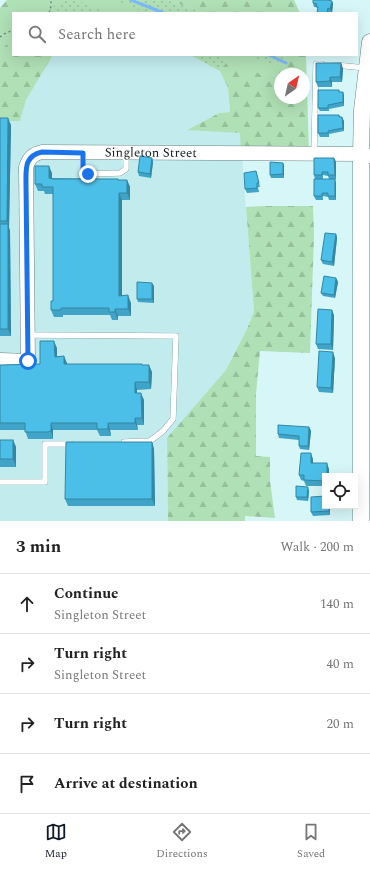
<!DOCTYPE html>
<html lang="en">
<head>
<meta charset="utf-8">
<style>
	body { margin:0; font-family:Spectral,serif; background:#f2f2f2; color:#222 }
	.controls { position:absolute; right:12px; bottom:12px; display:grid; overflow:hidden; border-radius:0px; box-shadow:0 4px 16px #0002 }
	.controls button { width:36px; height:36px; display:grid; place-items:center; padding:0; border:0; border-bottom:1px solid #e0e0e0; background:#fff; color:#222; font:20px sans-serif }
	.compass { position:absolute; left:274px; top:68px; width:36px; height:36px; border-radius:50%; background:#fff; box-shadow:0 4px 16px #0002; rotate:34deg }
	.stop { position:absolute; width:12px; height:12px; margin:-9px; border:3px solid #1a73e8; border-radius:50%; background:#fff }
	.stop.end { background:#1a73e8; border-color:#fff; box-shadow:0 1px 4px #0008 }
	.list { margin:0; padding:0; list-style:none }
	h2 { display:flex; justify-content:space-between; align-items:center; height:52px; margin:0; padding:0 16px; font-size:17px }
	h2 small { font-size:13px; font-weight:400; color:#767676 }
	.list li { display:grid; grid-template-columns:26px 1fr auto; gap:12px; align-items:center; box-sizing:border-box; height:60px; padding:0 16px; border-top:1px solid #e0e0e0 }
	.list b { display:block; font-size:15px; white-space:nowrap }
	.list p { margin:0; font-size:13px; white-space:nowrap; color:#767676 }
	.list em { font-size:13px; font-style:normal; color:#767676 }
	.icon { flex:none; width:22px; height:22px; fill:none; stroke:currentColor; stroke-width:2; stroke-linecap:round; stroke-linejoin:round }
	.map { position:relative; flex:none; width:370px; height:521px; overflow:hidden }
	.search { position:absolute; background:#fff; box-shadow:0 4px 16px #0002; left:12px; right:12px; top:12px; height:44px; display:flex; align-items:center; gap:10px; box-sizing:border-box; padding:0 14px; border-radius:0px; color:#767676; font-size:15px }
	.sheet { height:292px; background:#fff }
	nav { display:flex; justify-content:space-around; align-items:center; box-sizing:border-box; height:56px; border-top:1px solid #e0e0e0; background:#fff; font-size:11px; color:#767676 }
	nav a { display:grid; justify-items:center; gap:2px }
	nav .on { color:#111827 }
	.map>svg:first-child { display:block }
	.built { fill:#c1ebed }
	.grass { fill:url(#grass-dots) }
	.forest { fill:url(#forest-firs); fill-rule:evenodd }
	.green { fill:#b0e0b5 }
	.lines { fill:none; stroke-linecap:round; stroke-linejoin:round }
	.stream { stroke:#7abafe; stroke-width:3 }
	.service-casing { stroke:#688586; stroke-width:6 }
	.tertiary-casing { stroke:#688586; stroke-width:15 }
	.secondary-casing { stroke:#688586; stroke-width:17 }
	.path { stroke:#728889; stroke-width:1.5; stroke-dasharray:2 3; stroke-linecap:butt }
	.service { stroke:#fff; stroke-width:5.5 }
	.tertiary { stroke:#fff; stroke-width:14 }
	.secondary { stroke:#fff; stroke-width:16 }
	.wall { fill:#40a4c8 }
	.shaded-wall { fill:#3486a2 }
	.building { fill:#4bbfe8; stroke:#3486a2 }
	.route { stroke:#1a73e8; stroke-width:5 }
	.labels { text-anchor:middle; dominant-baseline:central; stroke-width:4; stroke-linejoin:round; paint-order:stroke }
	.street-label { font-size:13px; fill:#111d1e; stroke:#d6f6f7 }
</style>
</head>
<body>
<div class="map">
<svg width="370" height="521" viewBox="0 0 370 521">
	<defs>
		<pattern id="grass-dots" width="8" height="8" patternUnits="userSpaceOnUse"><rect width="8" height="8" fill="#b0e0b5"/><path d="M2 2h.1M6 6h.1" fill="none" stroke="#96c09b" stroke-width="1.8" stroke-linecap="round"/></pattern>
		<pattern id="forest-firs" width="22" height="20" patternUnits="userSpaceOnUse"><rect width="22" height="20" fill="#b0e0b5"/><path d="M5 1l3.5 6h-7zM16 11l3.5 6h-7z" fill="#96c09b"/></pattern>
	</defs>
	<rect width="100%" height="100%" fill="#d6f6f7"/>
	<polygon class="built" points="53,55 190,55 220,71 228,88 230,112 219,113 188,129 240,133 254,312 247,329 226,370 167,438 168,521 0,521 0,121 20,121 26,100"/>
	<g class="grass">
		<polygon points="30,0 167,0 206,13 27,13"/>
		<polygon points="190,55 284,55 286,57 272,66 230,57 220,71"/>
	</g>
	<g class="forest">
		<polygon points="7,0 30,0 13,13 13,55 53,55 26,100 20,121 0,121 0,8"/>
		<polygon points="167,0 294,0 300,13 206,13"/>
		<path d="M284,55H306L309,155L241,156L240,133L187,130L219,113L230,112L228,88L220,71L230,57L272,66L286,57ZM280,74H304V98H280Z"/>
		<polygon points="266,206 313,206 314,235 310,353 260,351 256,394 256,456 270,457 270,481 275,518 245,516 245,521 168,521 167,438 226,370 247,329 254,312 246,207"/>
	</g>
	<g class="green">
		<polygon points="29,0 62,0 45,13 13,13 13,38 0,51 0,26 11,14"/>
		<polygon points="76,0 114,0 146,13 109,13"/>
		<polygon points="213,55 248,55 280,68 273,79"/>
	</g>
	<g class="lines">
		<g class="stream">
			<polyline points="131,0 164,13"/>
			<polyline points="269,55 286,63"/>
		</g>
		<g class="service-casing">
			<g id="service">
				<polyline points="335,65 366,68"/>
				<polyline points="83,153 83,168 88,174 120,173 126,169 126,154"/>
				<polyline points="314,153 316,64 322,64"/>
				<polyline points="28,335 176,336 173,419 163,431 150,441 124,442"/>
				<polyline points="0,482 45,482 45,444 71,444"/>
			</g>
		</g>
		<g class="tertiary-casing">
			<g id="tertiary">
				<path id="s1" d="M0,360L28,361L26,167C29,158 33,154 42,152L361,154L370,156"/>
			</g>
		</g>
		<g class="secondary-casing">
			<polyline id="secondary" points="361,521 361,154 362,110 370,42"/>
		</g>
		<g class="path">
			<polyline points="49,13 51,6 51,0"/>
			<polyline points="0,37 4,34 13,30"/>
		</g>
		<use href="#service" class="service"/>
		<use href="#tertiary" class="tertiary"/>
		<use href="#secondary" class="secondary"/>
	</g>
	<g class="wall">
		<polygon points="332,1 333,4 332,13 329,12 329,13 317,13 318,10 317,7 314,7 313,3"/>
		<polygon points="341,63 343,69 342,82 332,82 332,87 318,87 316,82"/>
		<polygon points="339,90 340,92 343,92 344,96 344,106 329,109 329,111 320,111 318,108"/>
		<polygon points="339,115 340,117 344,121 344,131 329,134 329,137 320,137 318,133"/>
		<polygon points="0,118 11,125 9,228 10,231 11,336 0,336"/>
		<polygon points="152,158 153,162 151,178 139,176 138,172"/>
		<polygon points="334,158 336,162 336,179 329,179 328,176 323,175 323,179 315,179 314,175"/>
		<polygon points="283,163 284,166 284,178 271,178 270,175"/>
		<polygon points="256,171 260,187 258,187 259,192 247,193 245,189"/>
		<polygon points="52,173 52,178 118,179 119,180 127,180 130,187 130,200 122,200 122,296 131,303 131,316 118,316 118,320 112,320 110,315 63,315 63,317 54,317 51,310 53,301 53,194 45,194 44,191 38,191 35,184"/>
		<polygon points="336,183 336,200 329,200 328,197 323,196 323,200 316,200 314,196"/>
		<polygon points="336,234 337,238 334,266 323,264 321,260"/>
		<polygon points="336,278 338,282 335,298 323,296 321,293"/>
		<polygon points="154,286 154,303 138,302 137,299"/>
		<polygon points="334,315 333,350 318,349 316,344"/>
		<polygon points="57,348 57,356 67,363 67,364 142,364 142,365 152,372 151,389 137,390 137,393 144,400 144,425 137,425 138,430 110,430 111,436 100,436 97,430 53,430 53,439 28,439 25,430 0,430 0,365 40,364"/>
		<polygon points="335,358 333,393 319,392 317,387"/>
		<polygon points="309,427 311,431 309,450 300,449 299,446 299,440 279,438 278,434"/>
		<polygon points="0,440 13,440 16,447 16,467 0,467"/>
		<polygon points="152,442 154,449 155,506 68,506 65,499"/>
		<polygon points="313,459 313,463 329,469 325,476 325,486 306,486 304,481 301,480 299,475"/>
		<polygon points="309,491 308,501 297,500 296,497"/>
		<polygon points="330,506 330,515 313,516 311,512"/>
	</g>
	<g class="shaded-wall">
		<polygon points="332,1 333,4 332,13 330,9"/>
		<polygon points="341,63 343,69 342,82 340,77"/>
		<polygon points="330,77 332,82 332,87 330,81"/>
		<polygon points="343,92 344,96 344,106 343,102"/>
		<polygon points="342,117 344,121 344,131 343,128"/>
		<polygon points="8,118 11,125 9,228 7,221"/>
		<polygon points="152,158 153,162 151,178 150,174"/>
		<polygon points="334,158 336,162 336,179 335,175"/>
		<polygon points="283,163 284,166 284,178 283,174"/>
		<polygon points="49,166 52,173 52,185 49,178"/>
		<polygon points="335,179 336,183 336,200 335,196"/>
		<polygon points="127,180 130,187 130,200 127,193"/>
		<polygon points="119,193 122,200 122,303 119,296"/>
		<polygon points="8,224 10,231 11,336 8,329"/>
		<polygon points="336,234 337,238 334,266 332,262"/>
		<polygon points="336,278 338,282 335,298 334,295"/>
		<polygon points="152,283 154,286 154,303 152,299"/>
		<polygon points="128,295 131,303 131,316 128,309"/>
		<polygon points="115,309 118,316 118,320 115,312"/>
		<polygon points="332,310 334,315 333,350 331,344"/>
		<polygon points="54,341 57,348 57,364 55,357"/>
		<polygon points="333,352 335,358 333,393 331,388"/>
		<polygon points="64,356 67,363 66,372 64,364"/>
		<polygon points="149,365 152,372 151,389 149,382"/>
		<polygon points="135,382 137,390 137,400 135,393"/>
		<polygon points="141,393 144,400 144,425 142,418"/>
		<polygon points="135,418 137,425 138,430 135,423"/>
		<polygon points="51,423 53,430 53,439 51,431"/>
		<polygon points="108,423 110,430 111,436 108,429"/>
		<polygon points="309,427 311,431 309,450 308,446"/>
		<polygon points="13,440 16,447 16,467 13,459"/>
		<polygon points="152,442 154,449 155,506 152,499"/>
		<polygon points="311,453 313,459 313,468 311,463"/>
		<polygon points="327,463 329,469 329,476 327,476"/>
		<polygon points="308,487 309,491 308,501 307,497"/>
		<polygon points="329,506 330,506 330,515 329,511"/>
	</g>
	<g class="building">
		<polygon points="313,0 327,0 332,1 330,9 328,8 327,13 317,13 318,7 316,7 317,4 313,3"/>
		<polygon points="316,63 341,63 340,77 330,77 330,81 316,82"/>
		<polygon points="318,90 339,90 339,92 343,92 343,102 328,105 328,108 318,108"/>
		<polygon points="318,115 339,115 339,117 342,117 343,128 328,131 328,133 318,133"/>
		<polygon points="0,118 8,118 7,221 0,221"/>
		<polygon points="140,156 152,158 150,174 138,172"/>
		<polygon points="314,158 334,158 335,175 328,175 328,172 322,172 322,175 314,175"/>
		<polygon points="270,162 283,163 283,174 270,175"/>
		<polygon points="35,166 49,166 49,178 53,179 118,179 118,180 127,180 127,193 119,193 119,296 128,295 128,309 115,309 115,312 109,312 109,308 61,308 61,310 51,310 51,301 53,301 53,187 42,187 42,184 35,184"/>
		<polygon points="256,171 259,183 257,183 257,188 245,189 244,173"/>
		<polygon points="314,179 335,179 335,196 328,196 328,193 322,193 322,196 314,196"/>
		<rect x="0" y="224" width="8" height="105"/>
		<polygon points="325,233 336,234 332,262 321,260"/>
		<polygon points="324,276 336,278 334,295 321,293"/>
		<polygon points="137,282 152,283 152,299 137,299"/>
		<polygon points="318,309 332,310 331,344 316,344"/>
		<polygon points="40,341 54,341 55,357 64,356 64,364 142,364 142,365 149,365 149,382 135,382 135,393 141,393 142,418 135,418 135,423 108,423 108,429 97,429 97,423 51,423 51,431 48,432 25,432 25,423 0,423 0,365 40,364"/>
		<polygon points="319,351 333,352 331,388 317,387"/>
		<polygon points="278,425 309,427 308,446 299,446 299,436 278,434"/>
		<rect x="0" y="440" width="13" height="19"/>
		<polygon points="66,442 152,442 152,499 65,499"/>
		<polygon points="301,453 311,453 311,463 327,463 327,476 325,476 325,481 304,480 304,475 299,475"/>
		<polygon points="296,486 308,487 307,497 296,497"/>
		<polygon points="325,496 325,506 329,506 329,511 311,512 311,497"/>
	</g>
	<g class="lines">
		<path class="route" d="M28,361L26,184C26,169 24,156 42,152L83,153V168L88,174"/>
	</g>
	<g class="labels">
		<g class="street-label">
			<text stroke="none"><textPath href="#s1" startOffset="354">Singleton Street</textPath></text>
		</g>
	</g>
</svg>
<div class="controls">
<button><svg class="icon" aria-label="locate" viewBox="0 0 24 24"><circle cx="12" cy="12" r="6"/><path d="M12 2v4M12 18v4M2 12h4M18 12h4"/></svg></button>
</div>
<svg class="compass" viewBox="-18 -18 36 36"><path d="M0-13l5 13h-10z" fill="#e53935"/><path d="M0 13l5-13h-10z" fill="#767676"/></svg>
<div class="stop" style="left:28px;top:361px"></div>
<div class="stop end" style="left:88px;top:174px"></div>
<div class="search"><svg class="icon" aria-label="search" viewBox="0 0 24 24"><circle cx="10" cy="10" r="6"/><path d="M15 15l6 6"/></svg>Search here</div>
</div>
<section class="sheet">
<h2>3 min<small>Walk · 200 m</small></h2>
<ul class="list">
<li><svg class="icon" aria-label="ahead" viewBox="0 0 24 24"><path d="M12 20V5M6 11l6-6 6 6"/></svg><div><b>Continue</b><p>Singleton Street</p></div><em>140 m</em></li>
<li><svg class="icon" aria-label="right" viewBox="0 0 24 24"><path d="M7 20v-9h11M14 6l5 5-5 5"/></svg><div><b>Turn right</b><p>Singleton Street</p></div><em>40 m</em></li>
<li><svg class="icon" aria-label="right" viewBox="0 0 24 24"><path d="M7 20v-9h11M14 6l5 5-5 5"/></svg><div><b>Turn right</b></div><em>20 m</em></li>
<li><svg class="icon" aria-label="arrive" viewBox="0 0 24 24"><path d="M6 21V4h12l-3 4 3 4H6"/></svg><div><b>Arrive at destination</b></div></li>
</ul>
</section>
<nav>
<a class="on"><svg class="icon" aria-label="map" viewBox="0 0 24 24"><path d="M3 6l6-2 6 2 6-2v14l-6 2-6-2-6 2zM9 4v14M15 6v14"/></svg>Map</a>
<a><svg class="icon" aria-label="directions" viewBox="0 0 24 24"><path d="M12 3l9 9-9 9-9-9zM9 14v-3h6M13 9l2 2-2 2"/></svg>Directions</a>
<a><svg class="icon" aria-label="saved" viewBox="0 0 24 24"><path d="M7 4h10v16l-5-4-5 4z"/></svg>Saved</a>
</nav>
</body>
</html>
